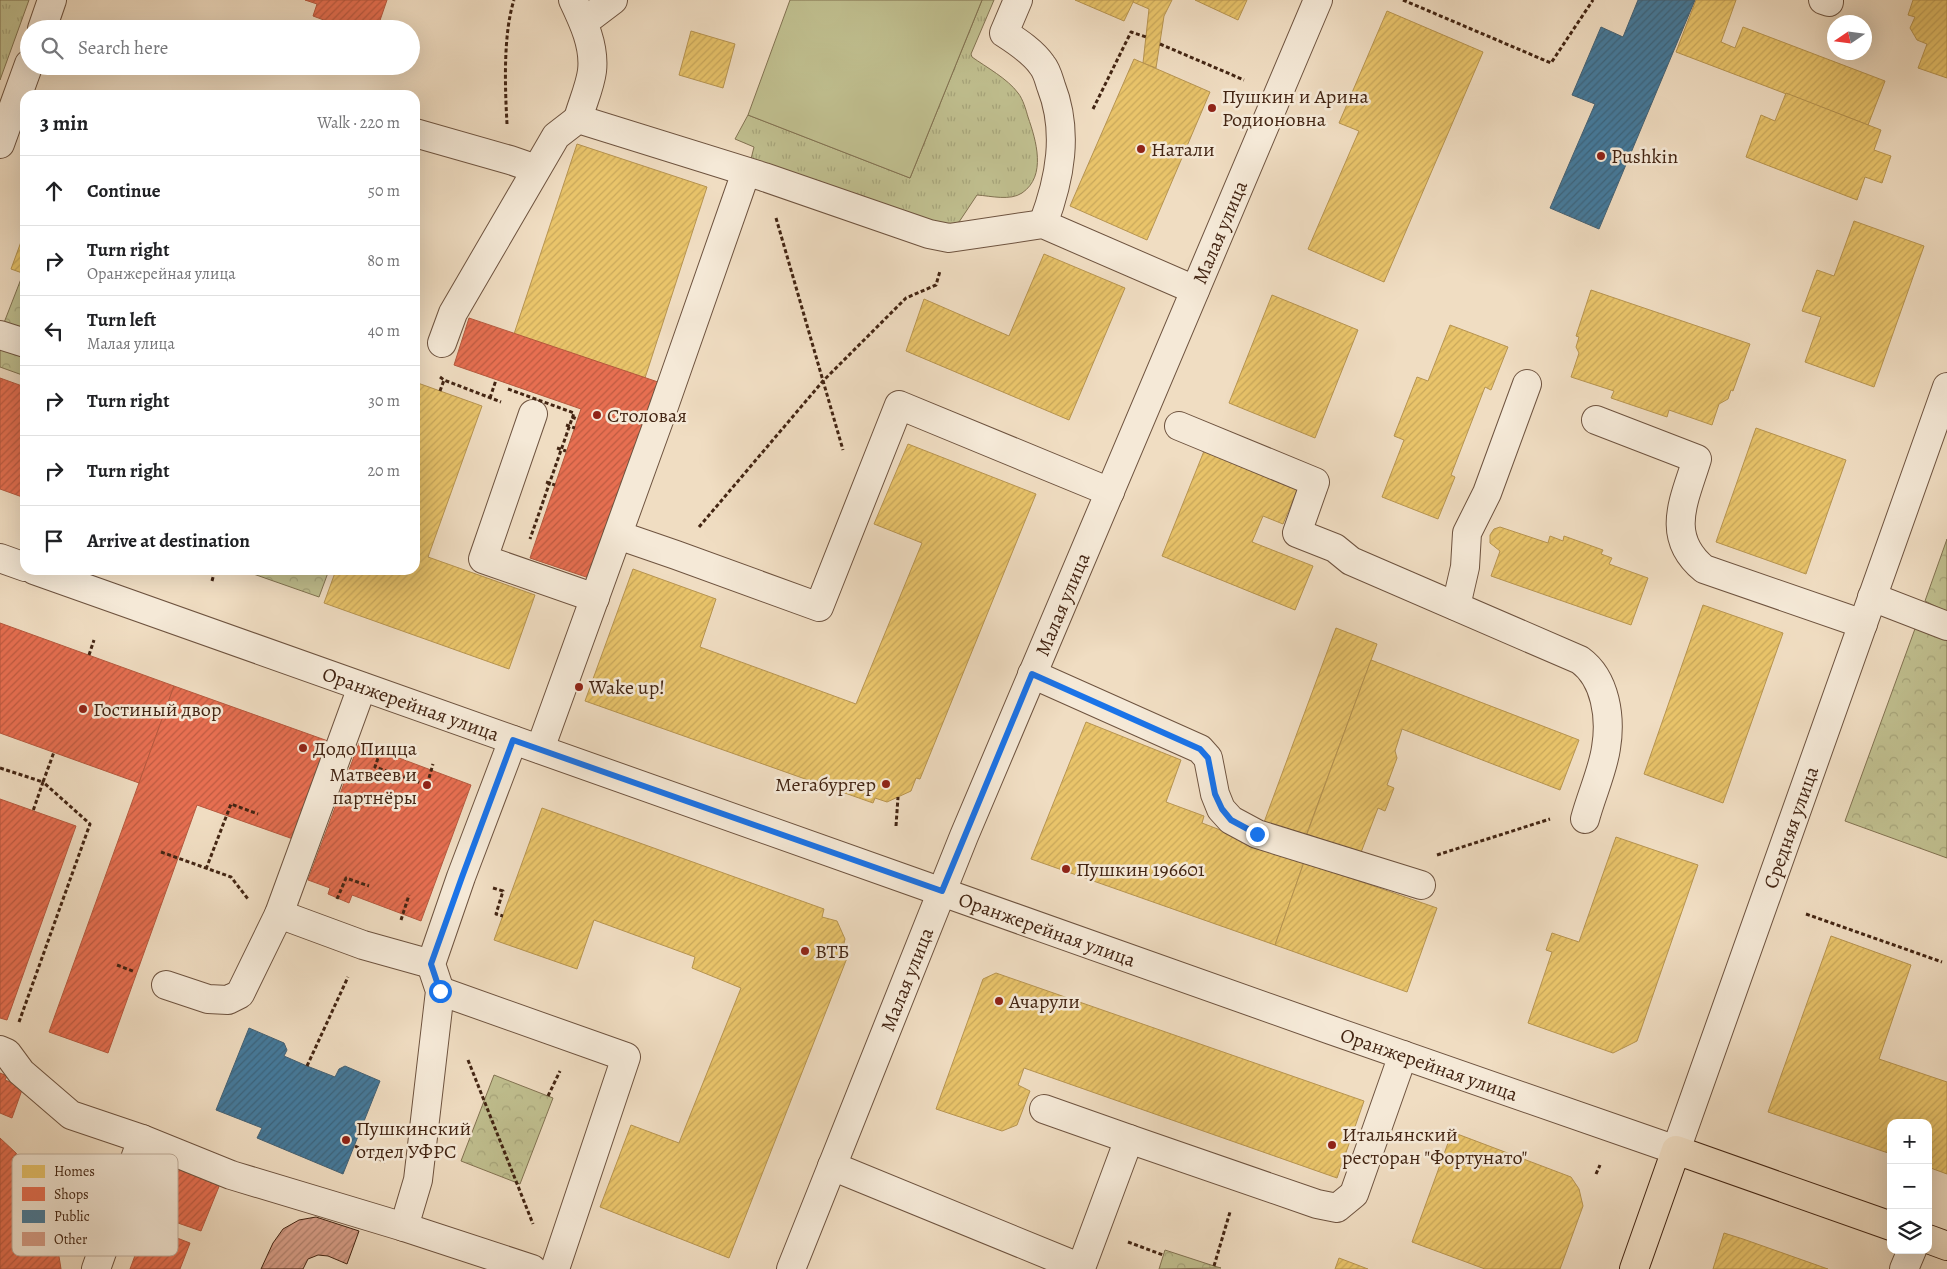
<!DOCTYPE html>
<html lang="en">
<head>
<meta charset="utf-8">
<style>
	body { margin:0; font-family:Alegreya,serif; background:#f2f2f2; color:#202124 }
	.controls { position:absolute; right:15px; bottom:15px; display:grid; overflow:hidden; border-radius:10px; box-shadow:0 5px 20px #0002 }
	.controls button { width:45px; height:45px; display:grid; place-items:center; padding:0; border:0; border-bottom:1px solid #e0e0e0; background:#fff; color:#202124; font:25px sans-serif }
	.compass { position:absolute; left:1827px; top:15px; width:45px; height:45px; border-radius:50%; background:#fff; box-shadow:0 5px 20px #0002; rotate:257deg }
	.stop { position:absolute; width:15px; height:15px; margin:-11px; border:4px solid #1a73e8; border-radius:50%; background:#fff }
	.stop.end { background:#1a73e8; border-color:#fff; box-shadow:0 1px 5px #0008 }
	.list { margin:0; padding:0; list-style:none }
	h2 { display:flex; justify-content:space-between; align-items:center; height:65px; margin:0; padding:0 20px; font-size:21px }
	h2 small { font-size:16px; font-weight:400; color:#757577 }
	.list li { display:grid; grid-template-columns:32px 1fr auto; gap:15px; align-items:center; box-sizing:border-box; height:70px; padding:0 20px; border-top:1px solid #e0e0e0 }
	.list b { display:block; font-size:19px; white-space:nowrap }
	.list p { margin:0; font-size:16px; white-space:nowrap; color:#757577 }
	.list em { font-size:16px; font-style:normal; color:#757577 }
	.icon { flex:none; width:28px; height:28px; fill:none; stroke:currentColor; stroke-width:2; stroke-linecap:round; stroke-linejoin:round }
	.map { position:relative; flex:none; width:1947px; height:1269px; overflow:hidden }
	.search { position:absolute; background:#fff; box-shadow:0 5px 20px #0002; left:20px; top:20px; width:400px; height:55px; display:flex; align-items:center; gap:12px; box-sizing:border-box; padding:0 18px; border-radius:28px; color:#757577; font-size:19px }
	.panel { position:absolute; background:#fff; box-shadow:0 5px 20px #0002; left:20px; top:90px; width:400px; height:485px; border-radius:15px }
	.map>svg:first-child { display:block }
	.grass { fill:url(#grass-tufts); stroke:#827251 }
	.park { fill:url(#park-crowns); stroke:#827251 }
	.pitch { fill:#c0bf8f; stroke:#827251 }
	.homes { fill:url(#homes-hatch); stroke:#b79450 }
	.shops { fill:url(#shops-hatch); stroke:#b6593e }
	.public { fill:url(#public-hatch); stroke:#446174 }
	.building { fill:url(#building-hatch); stroke:#432513 }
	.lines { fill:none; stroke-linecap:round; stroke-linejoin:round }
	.minor-casing { stroke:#6e533f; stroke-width:30 }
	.major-casing { stroke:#432513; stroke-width:30 }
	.path { stroke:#432513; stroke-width:3; stroke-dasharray:4 2.5; stroke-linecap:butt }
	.minor { stroke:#f5e9d7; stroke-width:28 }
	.major { stroke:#f0ddc2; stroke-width:28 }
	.path-bridge { stroke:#432513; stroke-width:3; stroke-dasharray:4 2.5; stroke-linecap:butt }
	.route { stroke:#1a73e8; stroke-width:6 }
	.poi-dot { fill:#8f2418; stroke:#f5e9d7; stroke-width:2 }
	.labels { text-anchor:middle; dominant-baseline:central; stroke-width:5; stroke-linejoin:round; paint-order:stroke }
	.poi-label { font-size:20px; fill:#432513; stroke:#f5e9d7; text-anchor:start }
	.street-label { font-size:20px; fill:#432513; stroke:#f5e9d7 }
	.key { fill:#f5e9d7; stroke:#c0ae9c; stroke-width:1 }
	.key-label { font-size:14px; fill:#432513 }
</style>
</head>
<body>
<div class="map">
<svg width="1947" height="1269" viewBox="0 0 1947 1269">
	<defs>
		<pattern id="grass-tufts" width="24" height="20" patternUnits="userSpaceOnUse" patternTransform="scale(1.25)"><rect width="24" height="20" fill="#c0bf8f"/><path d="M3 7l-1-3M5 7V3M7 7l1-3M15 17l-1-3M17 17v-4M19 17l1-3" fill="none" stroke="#a6a47a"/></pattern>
		<pattern id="park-crowns" width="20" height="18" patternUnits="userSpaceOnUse" patternTransform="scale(1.25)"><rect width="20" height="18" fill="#c0bf8f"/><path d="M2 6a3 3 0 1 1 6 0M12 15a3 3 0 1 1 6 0" fill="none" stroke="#a6a47a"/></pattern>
		<pattern id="homes-hatch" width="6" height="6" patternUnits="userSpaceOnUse" patternTransform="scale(1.25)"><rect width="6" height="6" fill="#e9c46a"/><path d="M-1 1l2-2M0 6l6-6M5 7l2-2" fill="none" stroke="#c9a85b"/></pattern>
		<pattern id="shops-hatch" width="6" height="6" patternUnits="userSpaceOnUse" patternTransform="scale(1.25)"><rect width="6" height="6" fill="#e76f51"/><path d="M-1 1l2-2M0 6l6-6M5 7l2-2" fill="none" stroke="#bd5b42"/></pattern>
		<pattern id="public-hatch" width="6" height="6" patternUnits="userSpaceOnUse" patternTransform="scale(1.25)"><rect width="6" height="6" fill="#457b9d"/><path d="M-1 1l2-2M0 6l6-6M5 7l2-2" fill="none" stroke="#3b657f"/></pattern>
		<pattern id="building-hatch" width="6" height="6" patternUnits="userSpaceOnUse" patternTransform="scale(1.25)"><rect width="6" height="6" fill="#d79e88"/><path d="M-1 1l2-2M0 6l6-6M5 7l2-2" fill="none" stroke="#b0816e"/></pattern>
	</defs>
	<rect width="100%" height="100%" fill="#f0ddc2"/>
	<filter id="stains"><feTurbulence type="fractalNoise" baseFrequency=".004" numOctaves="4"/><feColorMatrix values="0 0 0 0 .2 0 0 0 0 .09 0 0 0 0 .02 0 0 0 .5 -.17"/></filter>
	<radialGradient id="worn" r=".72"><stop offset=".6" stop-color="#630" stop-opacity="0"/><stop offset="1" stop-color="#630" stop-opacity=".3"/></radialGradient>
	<g class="grass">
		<polygon points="0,0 29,0 0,80"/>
		<path d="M982,0H994L971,54L972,57C986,67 1008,79 1018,93C1023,99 1026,110 1028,117C1036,140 1047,176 1022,193C1010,201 991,196 977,195L959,222L945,226L751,159L754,147L735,139L748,115L910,178Z"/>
	</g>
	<g class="park">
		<polygon points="21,279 25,280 25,376 0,367 0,333"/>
		<polygon points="1947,539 1947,612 1925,601"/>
		<polygon points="242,570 329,570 319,597"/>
		<polygon points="1916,626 1947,639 1947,858 1845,821"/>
		<polygon points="494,1075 553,1098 520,1184 461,1161"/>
		<polygon points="1165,1250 1214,1266 1221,1268 1159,1269"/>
	</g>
	<polygon class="pitch" points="790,0 982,0 910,178 748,115"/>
	<g class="homes">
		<polygon points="1075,0 1134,0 1124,21"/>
		<polygon points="1134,0 1172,0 1164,16 1156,68 1143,63 1149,9 1133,2"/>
		<polygon points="1195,0 1247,0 1238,20"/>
		<polygon points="1696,0 1736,0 1721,42 1735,48 1743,27 1885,81 1868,125 1676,52"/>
		<polygon points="1913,0 1947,0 1947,78 1918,68 1927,44 1917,40 1910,28 1915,17 1908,15"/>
		<polygon points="1387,11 1483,52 1384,282 1308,249 1359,131 1339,123"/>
		<polygon points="691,31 735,44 723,88 679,75"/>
		<polygon points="1134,59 1210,92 1147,240 1070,206"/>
		<polygon points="1786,93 1881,130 1874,150 1891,156 1882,183 1865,177 1857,200 1746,157 1761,115 1775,121"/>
		<polygon points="577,144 707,187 645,378 514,334"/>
		<polygon points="1854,221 1924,246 1874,387 1805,362 1821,317 1802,311 1817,270 1834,276"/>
		<polygon points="25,231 25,274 11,269"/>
		<polygon points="1044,254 1125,288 1069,420 906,351 924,299 1009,336"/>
		<polygon points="1591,290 1750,344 1733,391 1731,390 1728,399 1719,404 1712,425 1669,410 1667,417 1611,398 1614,391 1571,377 1579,353 1576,347 1579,337 1576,336"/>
		<polygon points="1272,295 1358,330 1315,438 1229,403"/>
		<polygon points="1450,325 1508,347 1491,390 1485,387 1451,475 1455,477 1438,519 1382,497 1404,440 1394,436 1417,377 1428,381"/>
		<polygon points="415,382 482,406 428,557 535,595 509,669 324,603 336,570 415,570"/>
		<polygon points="1756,428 1846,460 1806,574 1716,542"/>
		<polygon points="908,444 1036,494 920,779 916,778 911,791 887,802 875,798 873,803 585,701 633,569 716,599 700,647 856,704 922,543 874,524"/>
		<polygon points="1204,451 1298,488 1283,524 1263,516 1252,542 1313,566 1295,610 1162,556"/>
		<polygon points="1500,527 1548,543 1550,536 1563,541 1564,536 1603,550 1601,554 1612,558 1609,564 1648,578 1631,625 1491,576 1500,551 1490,543 1490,535 1494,529"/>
		<polygon points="1703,605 1783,633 1723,803 1644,774"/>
		<polygon points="1336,628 1377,644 1304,841 1263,825"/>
		<polygon points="1371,660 1579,740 1560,790 1402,729 1395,751 1397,758 1387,785 1394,788 1385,811 1378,808 1360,855 1307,834"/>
		<polygon points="1086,722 1181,760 1166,802 1204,816 1202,823 1304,862 1275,945 1031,859"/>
		<polygon points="542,808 824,909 822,917 837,921 845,939 841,956 847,958 729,1258 600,1207 631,1125 679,1143 741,988 692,968 695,957 594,920 577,969 494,940"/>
		<polygon points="1616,837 1698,865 1637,1041 1613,1053 1528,1023 1552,952 1546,950 1552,933 1579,942"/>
		<polygon points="1304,862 1437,908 1407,992 1275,945"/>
		<polygon points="1831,936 1911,965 1879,1059 1947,1082 1947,1174 1928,1167 1928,1123 1891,1123 1891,1154 1768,1112"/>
		<polygon points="996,973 1364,1101 1337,1178 1024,1068 1018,1085 1030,1091 1017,1125 1002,1131 936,1109 983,979"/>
		<polygon points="1452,1132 1571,1177 1579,1189 1583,1206 1560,1269 1485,1269 1412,1242"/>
		<polygon points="1724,1233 1743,1239 1828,1269 1713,1269"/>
		<polygon points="1339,1258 1368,1269 1335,1269"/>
	</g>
	<g class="shops">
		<polygon points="305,0 387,0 377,29 348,29 313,16 317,4"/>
		<polygon points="469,318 658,382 592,579 530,558 581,409 454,365"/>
		<polygon points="0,378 25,387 25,498 0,489"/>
		<polygon points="0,623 174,686 139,783 0,733"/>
		<polygon points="174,686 328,741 293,839 197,805 108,1053 49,1032"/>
		<polygon points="359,743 471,785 421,921 352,895 349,903 328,894 330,888 308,880"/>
		<polygon points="0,799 76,826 7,1020 0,1018"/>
		<polygon points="0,1073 7,1076 5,1080 23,1087 12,1118 0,1113"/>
		<polygon points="0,1138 16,1153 40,1188 54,1225 61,1269 0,1269"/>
		<polygon points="172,1167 220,1184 201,1231 152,1214"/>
		<polygon points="146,1226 190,1243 180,1269 130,1269"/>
	</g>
	<g class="public">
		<polygon points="1638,0 1695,0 1599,229 1550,208 1595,104 1572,95 1601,27 1623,37"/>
		<polygon points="249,1028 284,1043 287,1050 284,1056 307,1066 335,1077 339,1069 345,1066 380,1081 343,1174 257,1138 262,1128 216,1110"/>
	</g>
	<polygon class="building" points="316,1217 359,1231 347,1264 328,1256 318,1255 308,1259 303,1269 261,1269 273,1243 283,1229 299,1220"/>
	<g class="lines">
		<g class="minor-casing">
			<g id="minor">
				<path d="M573,0C583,21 595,46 592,71C590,87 582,104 578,119"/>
				<path d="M1018,0L1004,33C1018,42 1033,52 1042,65C1047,71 1049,80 1051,86C1069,132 1060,179 1043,224"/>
				<polyline points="1823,0 1829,2 1829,0"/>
				<polyline points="584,22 613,0"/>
				<polyline points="42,29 52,0"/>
				<polyline points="415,133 510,160 536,169"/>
				<polyline points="0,144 29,64"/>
				<polyline points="0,335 25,343"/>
				<polyline points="442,343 453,313 556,136 578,119 764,177 929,234 949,238 1043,224 1195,290"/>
				<polyline points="533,414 483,559 595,598"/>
				<path d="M1596,420L1697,459C1685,499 1664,536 1704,569L1863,624"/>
				<path d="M1179,426L1315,482L1297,533L1335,548L1351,561L1580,660C1606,679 1611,718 1606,748C1603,770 1591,796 1585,819"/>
				<polyline points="618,535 676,555 819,607 899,405 1110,492"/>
				<polyline points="0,558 25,567"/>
				<path id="s1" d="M34,570L1331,1030L1676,1150L1947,387"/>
				<polyline points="1872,597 1947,626"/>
				<polyline points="1456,606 1465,567 1467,533 1487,493 1527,384"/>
				<polyline points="1032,674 1200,749 1208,758 1215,794 1221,809 1231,820 1257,834 1421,885"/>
				<polyline points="362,687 279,914 363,945 431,964"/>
				<polyline points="513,740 461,877 431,964 440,991 418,1180 404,1227 532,1269"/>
				<polyline points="540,749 662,412 746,172"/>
				<polyline points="166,985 208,999 228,1000 240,994 279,914"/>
				<polyline points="440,991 626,1057 555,1269"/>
				<polyline points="0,1050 7,1053 21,1072 71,1115 142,1139 231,1175 404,1227"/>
				<polyline points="1044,1109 1129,1139"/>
				<polyline points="832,1166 1081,1268 1129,1139 1317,1204 1337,1208 1354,1194 1403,1055"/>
				<polyline points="96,1269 142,1139"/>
				<path id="s2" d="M791,1269L964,836L1318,0"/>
				<polyline points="1904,1269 1912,1250"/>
			</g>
		</g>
		<g class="major-casing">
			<g id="major">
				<polyline points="1928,1239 1947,1246"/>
				<polyline points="1634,1269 1676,1150 1891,1226"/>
			</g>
		</g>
		<g class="path">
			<polyline points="1403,0 1551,63 1593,0"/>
			<polyline points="1160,44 1244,80"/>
			<polyline points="1093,109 1131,32 1146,37"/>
			<path d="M507,124C505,88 503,34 514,0"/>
			<polyline points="776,218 843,450"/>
			<polyline points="440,377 444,380 501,402"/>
			<polyline points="440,391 444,380"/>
			<polyline points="490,398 496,380"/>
			<polyline points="572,417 577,419"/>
			<polyline points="566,425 575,428"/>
			<polyline points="557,448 566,451"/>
			<polyline points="546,482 555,485"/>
			<polyline points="699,527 823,381 906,298 936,285 940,271"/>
			<polyline points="212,581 215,570"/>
			<polyline points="89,655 94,640"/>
			<polyline points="382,746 375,767 427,785 433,764"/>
			<polyline points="0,768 43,782 54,752"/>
			<polyline points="896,826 898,797"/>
			<polyline points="161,852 231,877 248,899"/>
			<polyline points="1437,855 1550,819"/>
			<polyline points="206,869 231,804 258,814"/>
			<polyline points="493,888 503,891 496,914 503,916"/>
			<polyline points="337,899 346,878 369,886"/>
			<polyline points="1806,914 1942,962"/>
			<polyline points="401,920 409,895"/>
			<polyline points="117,965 135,972"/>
			<polyline points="19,1022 90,824 43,782 33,811"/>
			<polyline points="468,1060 533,1224"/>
			<polyline points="307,1066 348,977"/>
			<polyline points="548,1096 560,1071"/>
			<polyline points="355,1146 385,1162"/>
			<polyline points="1596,1174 1600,1165"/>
			<polyline points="1128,1242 1163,1255"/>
			<polyline points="1214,1266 1230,1212"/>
		</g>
		<use href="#minor" class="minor"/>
		<use href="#major" class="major"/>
		<polyline class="path-bridge" points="508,389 574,413 530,539"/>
	</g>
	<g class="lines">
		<polyline class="route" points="440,991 431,964 462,877 513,740 942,891 1032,674 1200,749 1208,758 1215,794 1222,809 1231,820 1257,834"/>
	</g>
	<g class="poi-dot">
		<circle cx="1212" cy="108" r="5"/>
		<circle cx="1141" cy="149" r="5"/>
		<circle cx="1601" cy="156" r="5"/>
		<circle cx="597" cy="415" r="5"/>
		<circle cx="579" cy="687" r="5"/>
		<circle cx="83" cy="709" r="5"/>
		<circle cx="303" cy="748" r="5"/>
		<circle cx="886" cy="784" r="5"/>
		<circle cx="427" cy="785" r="5"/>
		<circle cx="1066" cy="869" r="5"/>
		<circle cx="805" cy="951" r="5"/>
		<circle cx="999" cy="1001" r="5"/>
		<circle cx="346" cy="1140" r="5"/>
		<circle cx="1332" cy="1145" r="5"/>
	</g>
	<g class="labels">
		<g class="poi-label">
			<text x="1222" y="96">Пушкин и Арина<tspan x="1222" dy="23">Родионовна</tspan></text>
			<text x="1151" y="149">Натали</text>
			<text x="1611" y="156">Pushkin</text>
			<text x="607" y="415">Столовая</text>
			<text x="589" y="687">Wake up!</text>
			<text x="93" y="709">Гостиный двор</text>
			<text x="313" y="748">Додо Пицца</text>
			<text x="417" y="774" text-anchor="end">Матвеев и<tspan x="417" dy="23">партнёры</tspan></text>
			<text x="876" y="784" text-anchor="end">Мегабургер</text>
			<text x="1076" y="869">Пушкин 196601</text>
			<text x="815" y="951">ВТБ</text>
			<text x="1009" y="1001">Ачарули</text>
			<text x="356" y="1128">Пушкинский<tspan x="356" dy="23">отдел УФРС</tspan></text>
			<text x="1342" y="1134">Итальянский<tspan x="1342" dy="23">ресторан "Фортунато"</tspan></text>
		</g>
		<g class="street-label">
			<text stroke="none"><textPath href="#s2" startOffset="1122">Малая улица</textPath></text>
			<text stroke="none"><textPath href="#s2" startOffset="718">Малая улица</textPath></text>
			<text stroke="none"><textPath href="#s1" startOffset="400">Оранжерейная улица</textPath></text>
			<text stroke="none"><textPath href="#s1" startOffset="2084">Средняя улица</textPath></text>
			<text stroke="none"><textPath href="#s1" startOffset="1075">Оранжерейная улица</textPath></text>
			<text stroke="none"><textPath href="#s2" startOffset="312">Малая улица</textPath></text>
			<text stroke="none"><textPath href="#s1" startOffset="1480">Оранжерейная улица</textPath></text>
		</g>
	</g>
	<rect x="12" y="1154" width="166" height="102" rx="8" class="key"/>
	<rect x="22" y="1165" width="23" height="13" fill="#e9c46a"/>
	<rect x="22" y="1187" width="23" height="14" fill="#e76f51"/>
	<rect x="22" y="1210" width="23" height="13" fill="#457b9d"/>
	<rect x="22" y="1232" width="23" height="14" fill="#d79e88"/>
	<g class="key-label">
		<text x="54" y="1176">Homes</text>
		<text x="54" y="1199">Shops</text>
		<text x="54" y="1221">Public</text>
		<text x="54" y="1244">Other</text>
	</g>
	<rect width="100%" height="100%" filter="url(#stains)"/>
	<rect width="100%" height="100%" fill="url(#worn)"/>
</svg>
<div class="controls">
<button>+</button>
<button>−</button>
<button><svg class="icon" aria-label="layers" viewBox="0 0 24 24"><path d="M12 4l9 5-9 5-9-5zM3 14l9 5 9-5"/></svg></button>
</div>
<svg class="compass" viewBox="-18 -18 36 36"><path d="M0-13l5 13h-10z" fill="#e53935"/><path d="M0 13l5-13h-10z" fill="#757577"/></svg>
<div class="stop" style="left:440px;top:991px"></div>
<div class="stop end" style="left:1257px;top:834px"></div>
<div class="search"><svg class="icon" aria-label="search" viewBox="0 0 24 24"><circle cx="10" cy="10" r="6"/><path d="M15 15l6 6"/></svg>Search here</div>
<section class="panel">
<h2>3 min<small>Walk · 220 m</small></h2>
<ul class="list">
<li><svg class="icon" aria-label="ahead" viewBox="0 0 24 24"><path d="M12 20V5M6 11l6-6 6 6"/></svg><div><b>Continue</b></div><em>50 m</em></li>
<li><svg class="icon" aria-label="right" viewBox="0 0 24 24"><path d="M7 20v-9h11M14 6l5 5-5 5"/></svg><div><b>Turn right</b><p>Оранжерейная улица</p></div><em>80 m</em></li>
<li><svg class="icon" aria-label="left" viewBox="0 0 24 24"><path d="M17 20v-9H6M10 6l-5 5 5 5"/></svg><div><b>Turn left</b><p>Малая улица</p></div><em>40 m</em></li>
<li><svg class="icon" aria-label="right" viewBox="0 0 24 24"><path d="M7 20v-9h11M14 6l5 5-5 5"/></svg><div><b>Turn right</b></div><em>30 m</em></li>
<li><svg class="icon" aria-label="right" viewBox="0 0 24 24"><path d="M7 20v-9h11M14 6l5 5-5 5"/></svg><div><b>Turn right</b></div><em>20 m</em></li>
<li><svg class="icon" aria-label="arrive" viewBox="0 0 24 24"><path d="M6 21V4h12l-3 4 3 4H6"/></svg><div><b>Arrive at destination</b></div></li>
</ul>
</section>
</div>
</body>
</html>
